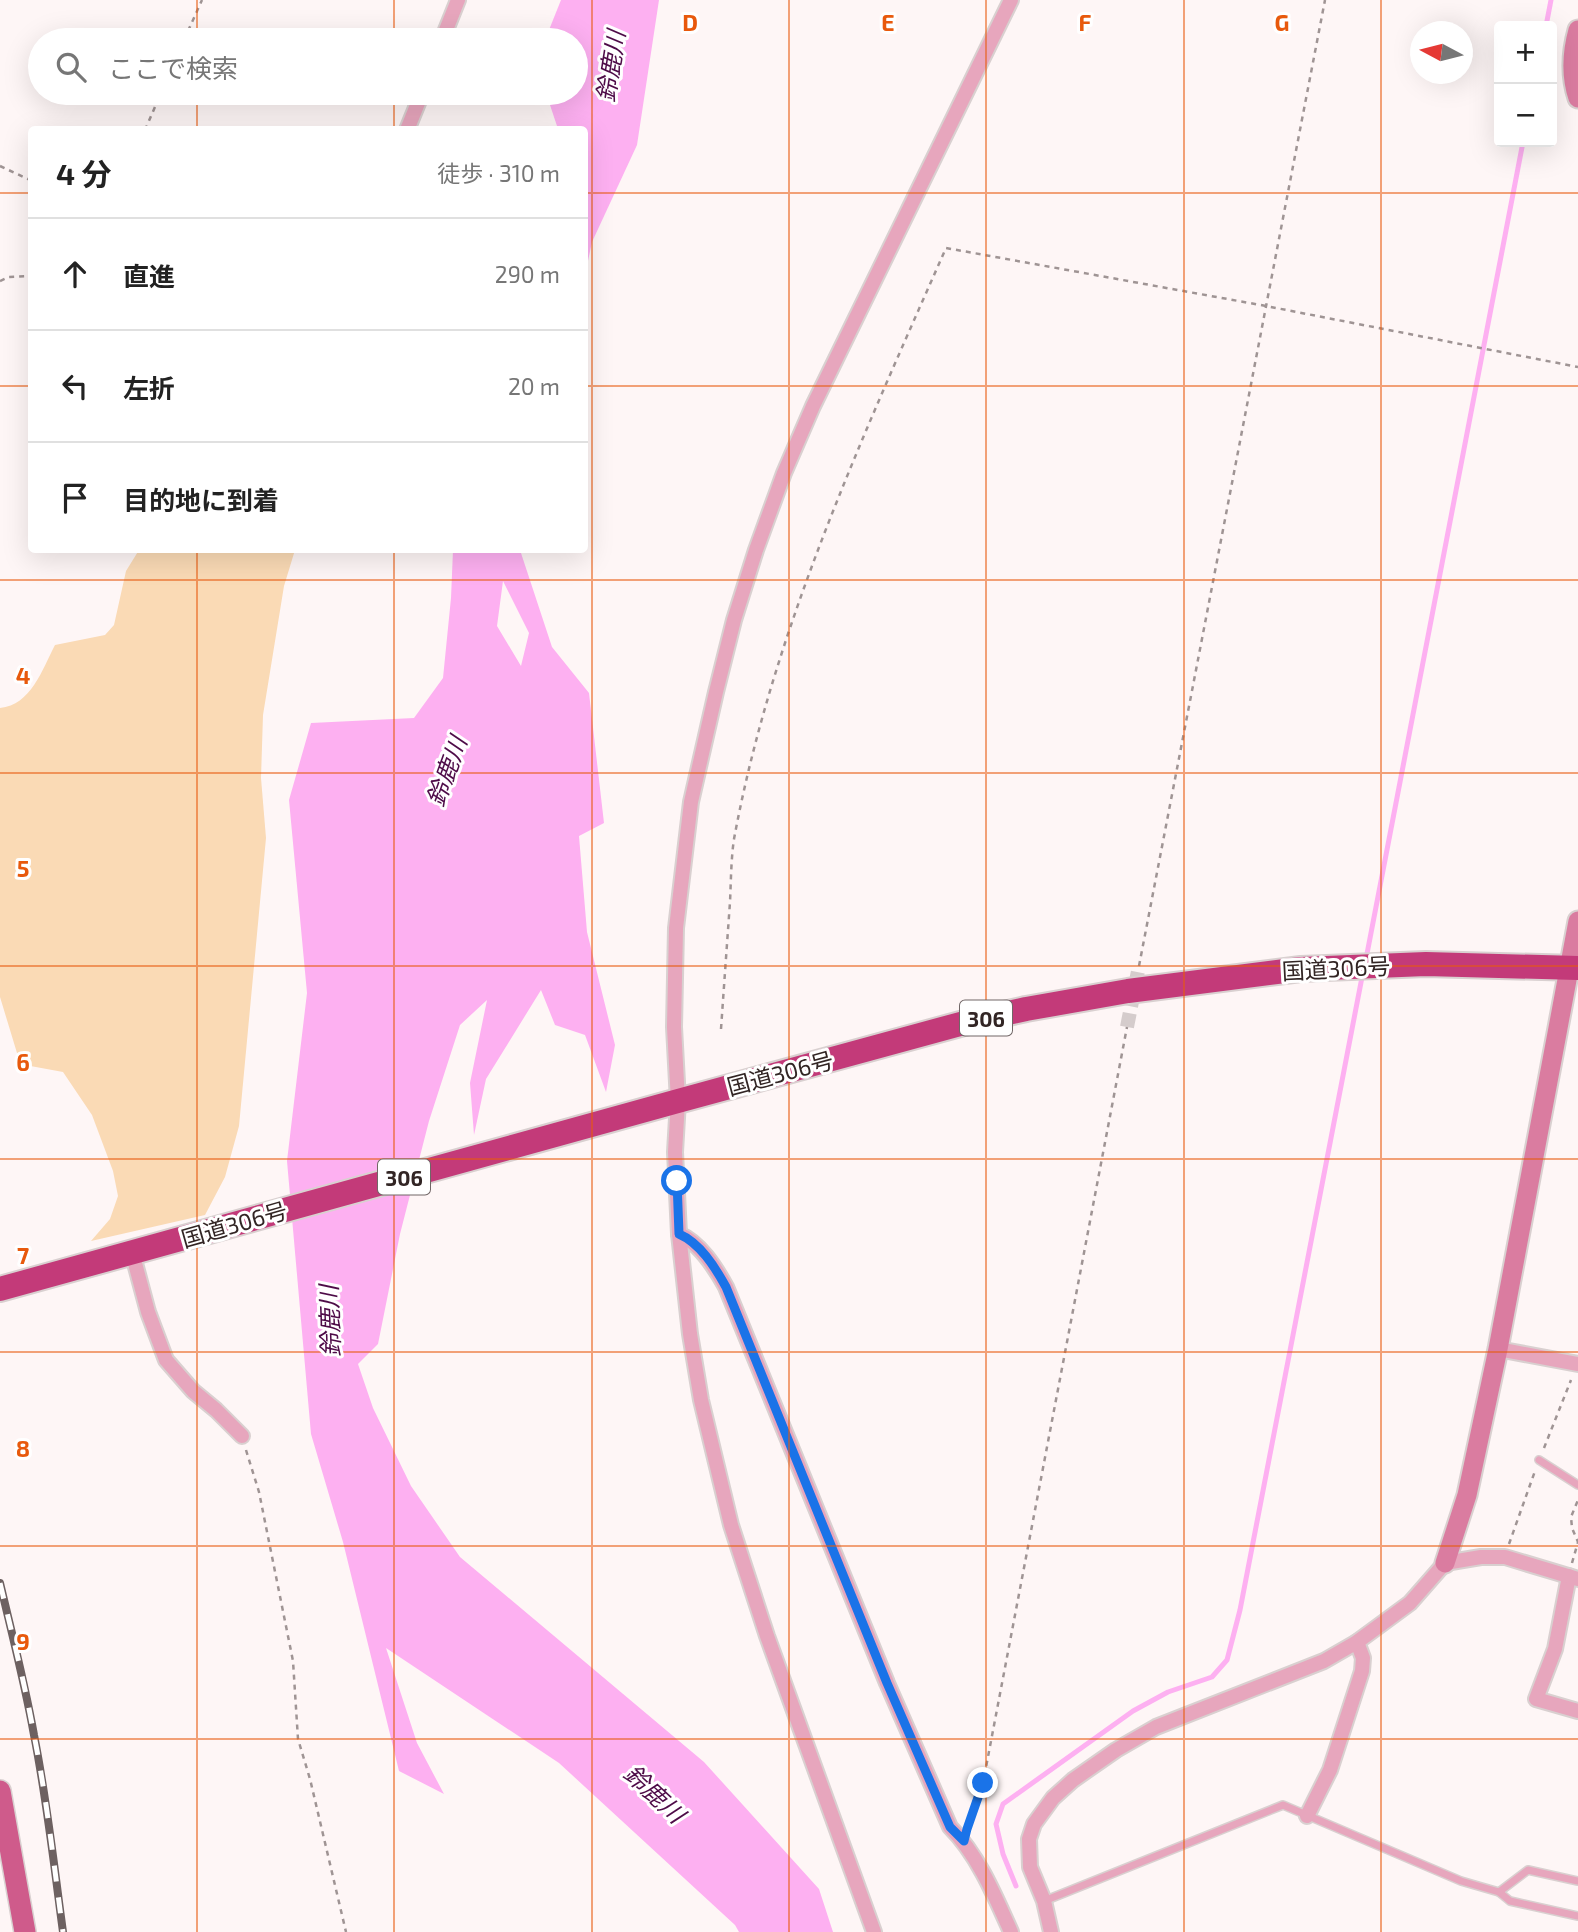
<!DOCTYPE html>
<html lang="ja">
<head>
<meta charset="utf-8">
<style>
	body { margin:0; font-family:"Exo 2","Noto Sans JP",sans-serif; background:#f2f2f2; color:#222 }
	.controls { position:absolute; right:21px; top:21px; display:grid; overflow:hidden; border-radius:7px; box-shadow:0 7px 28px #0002 }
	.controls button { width:63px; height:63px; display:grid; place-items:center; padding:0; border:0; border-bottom:2px solid #e0e0e0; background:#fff; color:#222; font:35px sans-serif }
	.compass { position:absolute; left:1410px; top:21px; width:63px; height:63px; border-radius:50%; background:#fff; box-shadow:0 7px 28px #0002; rotate:277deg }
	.stop { position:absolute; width:21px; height:21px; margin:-16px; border:5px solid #1a73e8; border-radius:50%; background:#fff }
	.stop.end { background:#1a73e8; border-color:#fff; box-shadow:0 2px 7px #0008 }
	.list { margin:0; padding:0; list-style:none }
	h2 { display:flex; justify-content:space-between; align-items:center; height:91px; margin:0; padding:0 28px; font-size:30px }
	h2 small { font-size:23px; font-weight:400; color:#767676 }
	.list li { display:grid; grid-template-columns:46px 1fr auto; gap:21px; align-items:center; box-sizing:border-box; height:112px; padding:0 28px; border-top:2px solid #e0e0e0 }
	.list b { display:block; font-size:26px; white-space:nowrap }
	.list em { font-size:23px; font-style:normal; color:#767676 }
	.icon { flex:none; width:38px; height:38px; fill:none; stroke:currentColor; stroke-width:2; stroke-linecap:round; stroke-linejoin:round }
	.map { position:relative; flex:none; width:1578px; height:1932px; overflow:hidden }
	.search { position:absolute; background:#fff; box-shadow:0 7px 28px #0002; left:28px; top:28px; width:560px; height:77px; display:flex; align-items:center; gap:18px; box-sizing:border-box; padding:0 24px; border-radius:38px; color:#767676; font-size:26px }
	.panel { position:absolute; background:#fff; box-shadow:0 7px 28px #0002; left:28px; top:126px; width:560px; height:427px; border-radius:7px }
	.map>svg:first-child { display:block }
	.green { fill:#fadab5 }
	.water { fill:#fdb0f1; fill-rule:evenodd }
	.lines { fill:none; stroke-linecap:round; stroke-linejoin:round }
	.stream { stroke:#fdb0f1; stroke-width:5 }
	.street-tunnel { stroke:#d5cccc; stroke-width:14; stroke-dasharray:14 7; stroke-linecap:butt }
	.lane-casing { stroke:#d9d0d0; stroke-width:10 }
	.street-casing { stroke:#d9d0d0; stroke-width:18 }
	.secondary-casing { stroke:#d9d0d0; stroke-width:23 }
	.primary-casing { stroke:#d9d0d0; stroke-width:24 }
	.highway-casing { stroke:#d9d0d0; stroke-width:28 }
	.path { stroke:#9f9494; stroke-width:2.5; stroke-dasharray:5 5; stroke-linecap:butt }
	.lane { stroke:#e7a6bd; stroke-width:7 }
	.street { stroke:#e7a6bd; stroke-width:14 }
	.secondary { stroke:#da7ca0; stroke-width:19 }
	.primary { stroke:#cf5b8b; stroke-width:21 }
	.highway { stroke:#c33a79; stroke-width:24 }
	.rail-casing { stroke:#6d6161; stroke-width:8 }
	.rail { stroke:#fff; stroke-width:5; stroke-dasharray:16; stroke-linecap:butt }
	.route { stroke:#1a73e8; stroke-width:9 }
	.grid { fill:none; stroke:#e8590c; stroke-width:2; stroke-opacity:0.55 }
	.labels { text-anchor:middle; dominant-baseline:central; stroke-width:6; stroke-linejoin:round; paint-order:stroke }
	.shield { fill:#fff; stroke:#706666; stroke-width:2 }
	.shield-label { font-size:21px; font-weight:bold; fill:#322524 }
	.street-label { font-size:23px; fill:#322524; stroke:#fff }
	.water-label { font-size:24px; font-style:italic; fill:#4e0b48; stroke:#fff }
	.grid-label { font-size:23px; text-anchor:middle; font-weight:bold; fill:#e8590c; stroke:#fff; stroke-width:6; stroke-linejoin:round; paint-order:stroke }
</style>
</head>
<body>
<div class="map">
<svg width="1578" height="1932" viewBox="0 0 1578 1932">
	<rect width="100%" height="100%" fill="#fef6f6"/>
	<path class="green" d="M139,550H295L284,586L263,715L261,778L266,838L239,1126L225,1177L205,1215L91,1241L110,1219L118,1196L113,1171L92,1115L63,1072L25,1065L17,1053L0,997V708C31,705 42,670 55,645L105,635L114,625L126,571Z"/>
	<g class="water">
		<polygon points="561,0 659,0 637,145 592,242 585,275 584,130 558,129 546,93 576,93 576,40 545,40"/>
		<path d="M453,550H520L552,647L589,693L604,823L579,836L587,932L615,1045L606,1092L585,1035L555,1025L541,990L486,1079L474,1135L470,1083L487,1000L460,1025L429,1121L400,1234L378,1344L358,1364L373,1408L411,1486L460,1557L704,1762L819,1889L833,1932H739L735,1925L559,1763L386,1648L417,1743L444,1794L399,1771L343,1542L311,1434L287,1161L307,993L289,800L311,723L414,718L443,678L451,598ZM503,581L529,633L521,666L497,626Z"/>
	</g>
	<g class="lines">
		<g class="stream">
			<polyline points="1546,26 1551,0"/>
			<polyline points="1366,959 1523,142"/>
			<polyline points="1016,1886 1003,1854 996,1824 1003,1804 1133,1711 1168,1692 1212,1677 1227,1660 1240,1610 1363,972"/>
		</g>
		<polyline class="street-tunnel" points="1127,1027 1139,966"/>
		<g class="lane-casing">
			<g id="lane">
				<polyline points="1539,1460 1578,1485"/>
				<polyline points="1499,1892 1510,1901 1578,1916"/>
				<polyline points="1044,1901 1283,1805 1461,1881 1499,1892 1528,1870 1578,1881"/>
			</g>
		</g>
		<g class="street-casing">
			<g id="street">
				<polyline points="442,40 458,0"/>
				<polyline points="407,130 422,93"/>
				<path d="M679,1234C700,1243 715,1267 726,1287L887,1683L950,1827C978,1855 995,1896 1011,1932"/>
				<polyline points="132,1252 148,1312 166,1360 193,1391 216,1410 242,1436"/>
				<polyline points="1498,1349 1578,1364"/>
				<polyline points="1569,1576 1555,1649 1536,1699 1578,1711"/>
				<polyline points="1307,1816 1330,1770 1362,1671 1363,1658 1357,1642"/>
				<polyline points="874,1932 767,1636 731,1525 701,1400 690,1334 679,1234 675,1152 678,1101 674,1027 676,928 691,802 716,692 734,620 756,550 784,473 813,406 1011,0"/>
				<polyline points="1051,1932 1044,1901 1030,1867 1029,1839 1034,1824 1053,1798 1073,1780 1116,1750 1156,1727 1324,1661 1357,1642 1410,1603 1445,1563 1481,1557 1505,1557 1578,1579"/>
			</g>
		</g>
		<g class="secondary-casing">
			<g id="secondary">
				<path d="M1578,30C1572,52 1571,77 1578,98"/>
				<polyline points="1445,1563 1467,1495 1498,1349 1578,921"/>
			</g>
		</g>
		<g class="primary-casing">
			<polyline id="primary" points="0,1791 25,1932"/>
		</g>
		<g class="highway-casing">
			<polyline id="highway" points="0,1289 678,1101 964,1023 1026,1009 1128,991 1301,969 1426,964 1578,968"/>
		</g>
		<g class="path">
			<polyline points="184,40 202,0"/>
			<polyline points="145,130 161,93"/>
			<polyline points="0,166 32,181"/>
			<polyline points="0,281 9,277 32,276"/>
			<polyline points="1139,966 1325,0"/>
			<path d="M721,1029C724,986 727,944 730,902C731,881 731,859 734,839C772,633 862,438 946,248L1266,306L1578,367"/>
			<polyline points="1544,1448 1571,1380"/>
			<polyline points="246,1450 259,1492 293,1661 298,1739 310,1779 346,1932"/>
			<polyline points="1509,1544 1535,1471"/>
			<polyline points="1572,1563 1578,1542 1572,1528 1571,1517 1578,1500"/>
			<polyline points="969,1823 983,1783 1127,1027"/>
		</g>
		<use href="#lane" class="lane"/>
		<use href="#street" class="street"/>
		<use href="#secondary" class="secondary"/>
		<use href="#primary" class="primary"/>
		<use href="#highway" class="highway"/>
		<g class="rail-casing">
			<path id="rail" d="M0,1583C12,1634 25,1684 34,1735C47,1800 54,1866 63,1932"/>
		</g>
		<use href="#rail" class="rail"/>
	</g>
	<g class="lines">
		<path class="route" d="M677,1181L679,1234C700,1243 715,1267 726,1287L887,1683L950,1827L964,1841L967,1829L983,1783"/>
	</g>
	<path class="grid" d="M197,0V40M394,0V40M592,0V1932M789,0V1932M986,0V1932M1184,0V1932M1381,0V1932M197,93V130M394,93V130M0,193H32M584,193H1578M0,386H32M584,386H1578M197,550V1932M394,550V1932M0,580H1578M0,773H1578M0,966H1578M0,1159H1578M0,1352H1578M0,1546H1578M0,1739H1578"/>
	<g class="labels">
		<g class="shield">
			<rect x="960" y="1000.5" width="52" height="35" rx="5"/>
			<rect x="378" y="1159.5" width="52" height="35" rx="5"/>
		</g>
		<g class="shield-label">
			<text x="986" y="1018">306</text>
			<text x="404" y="1177">306</text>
		</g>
		<g class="street-label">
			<text transform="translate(1336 968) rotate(-3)">国道306号</text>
			<text transform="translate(780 1073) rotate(-15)">国道306号</text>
			<text transform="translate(234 1224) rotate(-16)">国道306号</text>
		</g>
		<g class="water-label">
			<text transform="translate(610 66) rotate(-81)">鈴鹿川</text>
			<text transform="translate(446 771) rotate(-70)">鈴鹿川</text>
			<text transform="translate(329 1321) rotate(-92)">鈴鹿川</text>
			<text transform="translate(655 1793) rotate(43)">鈴鹿川</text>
		</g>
	</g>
	<g class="grid-label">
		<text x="690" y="31">D</text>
		<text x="888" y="31">E</text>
		<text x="1085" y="31">F</text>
		<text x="1282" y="31">G</text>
		<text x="23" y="684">4</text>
		<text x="23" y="877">5</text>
		<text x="23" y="1071">6</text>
		<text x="23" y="1264">7</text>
		<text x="23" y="1457">8</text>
		<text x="23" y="1650">9</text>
	</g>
</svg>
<div class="controls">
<button>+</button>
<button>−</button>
</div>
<svg class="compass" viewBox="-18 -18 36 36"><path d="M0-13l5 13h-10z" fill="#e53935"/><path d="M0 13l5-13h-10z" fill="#767676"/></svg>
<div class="stop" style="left:677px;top:1181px"></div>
<div class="stop end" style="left:983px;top:1783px"></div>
<div class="search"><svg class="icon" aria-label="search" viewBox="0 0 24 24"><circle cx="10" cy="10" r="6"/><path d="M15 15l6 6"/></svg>ここで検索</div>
<section class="panel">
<h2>4 分<small>徒歩 · 310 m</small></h2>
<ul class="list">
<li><svg class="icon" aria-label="ahead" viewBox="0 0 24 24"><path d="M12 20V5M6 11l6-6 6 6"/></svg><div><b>直進</b></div><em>290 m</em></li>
<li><svg class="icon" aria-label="left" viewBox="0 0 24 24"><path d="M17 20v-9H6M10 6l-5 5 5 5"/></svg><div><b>左折</b></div><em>20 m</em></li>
<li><svg class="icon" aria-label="arrive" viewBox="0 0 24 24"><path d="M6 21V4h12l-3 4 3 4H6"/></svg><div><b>目的地に到着</b></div></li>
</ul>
</section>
</div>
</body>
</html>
